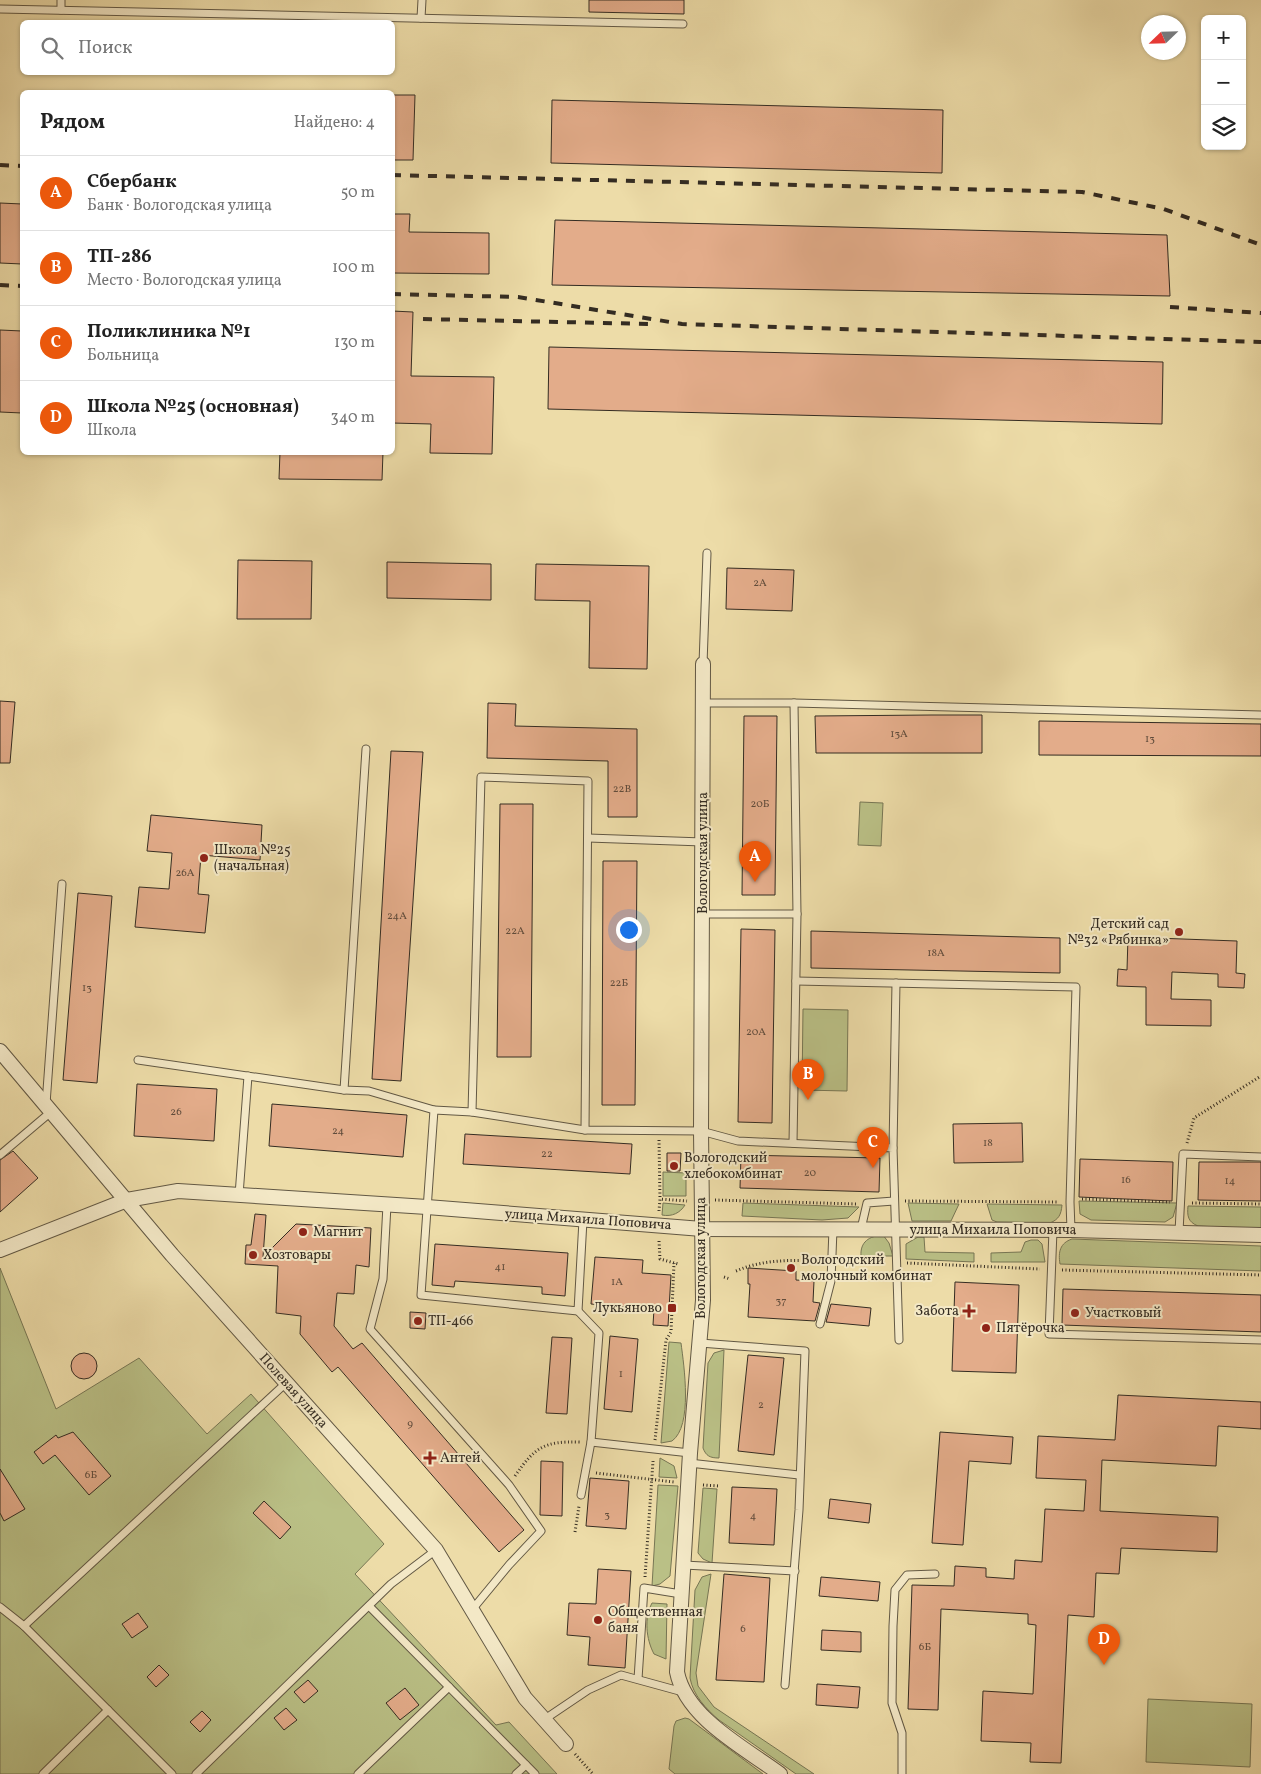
<!DOCTYPE html>
<html lang="ru">
<head>
<meta charset="utf-8">
<style>
	body { margin:0; font-family:Vollkorn,serif; background:#f2f2f2; color:#222 }
	.controls { position:absolute; right:15px; top:15px; display:grid; overflow:hidden; border-radius:8px; box-shadow:0 1px 4px #0004 }
	.controls button { width:45px; height:45px; display:grid; place-items:center; padding:0; border:0; border-bottom:1px solid #e0e0e0; background:#fff; color:#222; font:25px sans-serif }
	.compass { position:absolute; left:1141px; top:15px; width:45px; height:45px; border-radius:50%; background:#fff; box-shadow:0 1px 4px #0004; rotate:247deg }
	.you { position:absolute; left:628px; top:929px; width:18px; height:18px; margin:-12px; border:4px solid #fff; border-radius:50%; background:#1a73e8; box-shadow:0 0 0 8px #1a73e833 }
	.badge { display:grid; place-items:center; width:32px; height:32px; border-radius:50%; background:#ea580c; color:#fff; font-size:16px; font-weight:700 }
	.pin { position:absolute; translate:-50% -41px; filter:drop-shadow(0 1px 2px #0008) }
	.pin::after { content:''; position:absolute; top:26px; width:18px; height:15px; background:inherit; clip-path:polygon(0 0,100% 0,50% 100%) }
	.list { margin:0; padding:0; list-style:none }
	h2 { display:flex; justify-content:space-between; align-items:center; height:65px; margin:0; padding:0 20px; font-size:21px }
	h2 small { font-size:16px; font-weight:400; color:#767676 }
	.list li { display:grid; grid-template-columns:32px 1fr auto; gap:15px; align-items:center; box-sizing:border-box; height:75px; padding:0 20px; border-top:1px solid #e0e0e0 }
	.list b { display:block; font-size:19px; white-space:nowrap }
	.list p { margin:0; font-size:16px; white-space:nowrap; color:#767676 }
	.list em { font-size:16px; font-style:normal; color:#767676 }
	.icon { flex:none; width:28px; height:28px; fill:none; stroke:currentColor; stroke-width:2; stroke-linecap:round; stroke-linejoin:round }
	.map { position:relative; flex:none; width:1261px; height:1774px; overflow:hidden }
	.search { position:absolute; background:#fff; box-shadow:0 1px 4px #0004; left:20px; top:20px; width:375px; height:55px; display:flex; align-items:center; gap:12px; box-sizing:border-box; padding:0 18px; border-radius:8px; color:#767676; font-size:19px }
	.panel { position:absolute; background:#fff; box-shadow:0 1px 4px #0004; left:20px; top:90px; width:375px; height:365px; border-radius:8px }
	.map>svg:first-child { display:block }
	.green { fill:#bac086; stroke:#777654 }
	.building { fill:#e3ac8a; stroke:#342c22 }
	.lines { fill:none; stroke-linecap:round; stroke-linejoin:round }
	.lane-casing { stroke:#625844; stroke-width:9 }
	.street-casing { stroke:#625844; stroke-width:16 }
	.path { stroke:#342c22; stroke-width:3; stroke-dasharray:1 2.5; stroke-linecap:butt }
	.lane { stroke:#f3e8c6; stroke-width:7 }
	.street { stroke:#f3e8c6; stroke-width:14 }
	.rail { stroke:#342c22; stroke-width:4; stroke-dasharray:9 9; stroke-linecap:butt }
	.poi-dot { fill:#8f2418; stroke:#f3e8c6; stroke-width:2 }
	.labels { text-anchor:middle; dominant-baseline:central; stroke-width:4; stroke-linejoin:round; paint-order:stroke }
	.number-label { font-size:11px; fill:#604c3c }
	.poi-label { font-size:14px; fill:#342c22; stroke:#f3e8c6; text-anchor:start }
	.street-label { font-size:14px; fill:#342c22; stroke:#f3e8c6 }
</style>
</head>
<body>
<div class="map">
<svg width="1261" height="1774" viewBox="0 0 1261 1774">
	<rect width="100%" height="100%" fill="#eddca8"/>
	<filter id="stains"><feTurbulence type="fractalNoise" baseFrequency=".004" numOctaves="4"/><feColorMatrix values="0 0 0 0 .2 0 0 0 0 .09 0 0 0 0 .02 0 0 0 .5 -.17"/></filter>
	<radialGradient id="worn" r=".72"><stop offset=".6" stop-color="#630" stop-opacity="0"/><stop offset="1" stop-color="#630" stop-opacity=".3"/></radialGradient>
	<g class="green">
		<polygon points="860,802 883,803 881,846 858,845"/>
		<polygon points="803,1009 848,1010 847,1091 802,1090"/>
		<polygon points="663,1172 686,1173 686,1196 663,1196"/>
		<polygon points="1079,1201 1177,1203 1173,1217 1165,1222 1091,1220 1080,1214"/>
		<path d="M663,1203L685,1205C680,1213 672,1217 662,1215Z"/>
		<polygon points="743,1203 859,1207 848,1218 822,1220 742,1216"/>
		<polygon points="908,1203 959,1204 951,1221 912,1221"/>
		<path d="M987,1204L1062,1205C1061,1215 1059,1219 1050,1223L997,1222L992,1220Z"/>
		<path d="M1188,1206L1261,1207V1229L1198,1226C1188,1222 1187,1216 1188,1206Z"/>
		<path d="M883,1235L889,1243L893,1256H861C860,1242 869,1236 883,1235Z"/>
		<polygon points="918,1237 924,1237 925,1252 974,1253 974,1262 906,1259 906,1244"/>
		<path d="M1072,1239L1261,1246V1271L1060,1264C1058,1252 1060,1243 1072,1239Z"/>
		<polygon points="1031,1240 1038,1240 1042,1244 1045,1262 991,1262 991,1253 1021,1252 1025,1242"/>
		<polygon points="0,1268 56,1409 139,1358 207,1434 251,1394 384,1544 355,1574 496,1725 509,1722 557,1774 0,1774"/>
		<path d="M669,1342L681,1343C684,1366 693,1426 672,1441L661,1443Z"/>
		<path d="M724,1350L719,1458C710,1458 706,1456 703,1448L708,1363L714,1353Z"/>
		<polygon points="660,1458 674,1466 677,1478 659,1477"/>
		<polygon points="658,1485 678,1486 670,1576 660,1584 652,1586"/>
		<polygon points="703,1488 717,1489 712,1563 703,1559 698,1553"/>
		<path d="M711,1574L696,1673L698,1686L714,1707L814,1774H796L719,1720C706,1709 693,1695 690,1678L695,1590L702,1577Z"/>
		<path d="M652,1603L667,1604L666,1659L654,1654C646,1639 644,1618 652,1603Z"/>
		<polygon points="1148,1699 1252,1704 1250,1767 1146,1762"/>
		<polygon points="685,1718 689,1719 763,1774 675,1774 669,1769 674,1726 676,1721"/>
	</g>
	<g class="building">
		<polygon points="589,0 684,0 684,14 589,12"/>
		<polygon points="392,95 415,95 413,160 392,160"/>
		<polygon points="552,100 943,110 942,173 551,163"/>
		<polygon points="0,203 22,204 22,264 0,263"/>
		<polygon points="392,214 410,214 409,232 489,233 489,274 392,273"/>
		<polygon points="555,220 1167,235 1170,296 552,285"/>
		<polygon points="392,311 413,312 411,376 494,377 492,454 430,453 431,424 392,423"/>
		<polygon points="0,330 22,331 22,413 0,412"/>
		<polygon points="549,347 1163,362 1162,424 548,409"/>
		<polygon points="280,452 383,452 382,480 279,479"/>
		<polygon points="238,560 312,561 311,619 237,619"/>
		<polygon points="387,562 491,564 491,600 387,598"/>
		<polygon points="536,564 649,566 647,669 589,668 590,601 535,600"/>
		<polygon points="727,568 794,570 792,611 726,609"/>
		<polygon points="0,701 15,702 10,763 0,763"/>
		<polygon points="488,703 516,704 515,726 637,729 637,817 608,817 608,761 487,758"/>
		<polygon points="931,715 982,715 982,753 816,753 815,716"/>
		<polygon points="744,716 777,716 775,895 742,895"/>
		<polygon points="1039,721 1261,724 1261,756 1039,755"/>
		<polygon points="391,751 423,752 401,1081 372,1079"/>
		<polygon points="500,804 533,804 531,1057 497,1057"/>
		<polygon points="151,815 262,825 260,860 201,855 198,894 209,895 205,933 135,927 139,887 169,889 172,853 147,851"/>
		<polygon points="603,861 637,861 635,1105 602,1105"/>
		<polygon points="78,893 112,896 97,1083 63,1080"/>
		<polygon points="741,929 775,930 772,1123 738,1122"/>
		<polygon points="811,931 1060,938 1060,973 811,968"/>
		<polygon points="1128,937 1237,941 1236,973 1245,974 1244,988 1218,987 1218,974 1172,972 1171,999 1211,1000 1211,1026 1146,1025 1146,987 1117,986 1118,969 1127,970"/>
		<polygon points="137,1084 217,1089 214,1141 134,1136"/>
		<polygon points="272,1104 407,1115 403,1157 269,1146"/>
		<polygon points="1022,1123 1023,1162 954,1163 953,1124"/>
		<polygon points="465,1134 632,1144 630,1174 463,1164"/>
		<polygon points="13,1151 38,1178 0,1212 0,1160"/>
		<polygon points="667,1153 681,1153 680,1171 667,1171"/>
		<polygon points="741,1155 880,1158 879,1192 740,1188"/>
		<polygon points="1080,1159 1173,1162 1172,1201 1079,1197"/>
		<polygon points="1199,1162 1261,1162 1261,1201 1198,1200"/>
		<polygon points="255,1214 266,1215 263,1257 296,1224 371,1228 369,1267 356,1265 354,1294 337,1293 334,1326 353,1349 362,1343 524,1530 499,1552 338,1367 332,1372 300,1334 301,1316 276,1313 278,1266 245,1264 246,1245 251,1245"/>
		<polygon points="435,1244 568,1253 565,1296 542,1294 542,1287 455,1281 454,1287 432,1285"/>
		<polygon points="595,1257 643,1260 642,1273 671,1275 668,1326 653,1325 654,1309 591,1304"/>
		<polygon points="748,1268 796,1271 796,1280 814,1281 813,1302 820,1303 815,1321 748,1317 750,1284 748,1284"/>
		<polygon points="955,1282 1019,1285 1016,1373 952,1371"/>
		<polygon points="1063,1289 1261,1295 1261,1332 1062,1325"/>
		<polygon points="831,1304 871,1308 869,1326 826,1322"/>
		<polygon points="410,1312 426,1313 425,1329 410,1328"/>
		<polygon points="610,1336 638,1339 632,1412 604,1409"/>
		<polygon points="552,1337 572,1338 567,1414 546,1413"/>
		<circle cx="84" cy="1366" r="13"/>
		<polygon points="748,1355 784,1358 774,1455 738,1451"/>
		<polygon points="1118,1395 1261,1402 1261,1429 1218,1426 1216,1466 1102,1460 1100,1511 1218,1517 1217,1552 1121,1548 1119,1574 1096,1573 1094,1617 1068,1615 1061,1763 1030,1762 1031,1743 981,1741 983,1691 1033,1694 1036,1625 1028,1624 1028,1614 941,1609 938,1710 908,1709 912,1585 954,1586 955,1566 986,1568 986,1577 1014,1579 1015,1560 1042,1562 1045,1509 1084,1511 1086,1480 1036,1478 1038,1436 1115,1440"/>
		<polygon points="73,1432 111,1476 89,1495 55,1455 43,1464 34,1452 56,1435 58,1438"/>
		<polygon points="940,1432 1013,1437 1011,1464 969,1461 963,1545 932,1543"/>
		<polygon points="541,1461 563,1462 562,1516 540,1515"/>
		<polygon points="0,1469 25,1509 4,1521 0,1513"/>
		<polygon points="590,1478 629,1481 626,1529 586,1526"/>
		<polygon points="732,1487 777,1489 774,1545 729,1543"/>
		<polygon points="830,1499 871,1504 869,1523 828,1518"/>
		<polygon points="264,1501 291,1527 280,1539 253,1513"/>
		<polygon points="598,1569 631,1571 625,1668 588,1665 590,1637 567,1635 569,1603 596,1604"/>
		<polygon points="724,1574 770,1578 764,1682 716,1680"/>
		<polygon points="821,1577 880,1582 878,1601 819,1596"/>
		<polygon points="138,1613 148,1627 132,1638 122,1624"/>
		<polygon points="822,1630 861,1632 861,1652 821,1650"/>
		<polygon points="159,1665 169,1675 156,1687 147,1677"/>
		<polygon points="308,1680 318,1691 304,1703 294,1692"/>
		<polygon points="817,1684 860,1687 858,1708 816,1705"/>
		<polygon points="405,1688 419,1705 400,1720 386,1703"/>
		<polygon points="286,1708 297,1720 284,1730 274,1718"/>
		<polygon points="202,1711 211,1720 200,1732 190,1722"/>
	</g>
	<g class="lines">
		<g class="lane-casing">
			<g id="lane">
				<polyline points="0,9 683,24"/>
				<polyline points="61,10 61,0"/>
				<polyline points="421,18 422,0"/>
				<polyline points="703,664 707,553"/>
				<polyline points="703,703 794,703 1261,715"/>
				<polyline points="588,838 703,842"/>
				<polyline points="703,914 797,914"/>
				<polyline points="796,981 1076,987 1070,1202 1071,1230"/>
				<polyline points="138,1060 344,1090 369,1091 434,1110"/>
				<polyline points="344,1090 366,749"/>
				<polyline points="46,1104 62,884"/>
				<polyline points="472,1112 481,777 588,781 585,1130"/>
				<polyline points="793,1143 797,914 794,703"/>
				<polyline points="893,1148 896,983"/>
				<polyline points="0,1155 52,1111"/>
				<polyline points="239,1195 248,1076"/>
				<polyline points="387,1205 383,1279 370,1329 509,1485 541,1531 509,1565 471,1611"/>
				<polyline points="583,1220 578,1311 421,1295 434,1110 472,1112 585,1130 701,1131 738,1141 893,1148 899,1340"/>
				<polyline points="861,1229 867,1203 894,1201"/>
				<polyline points="1053,1230 1049,1334 1261,1340"/>
				<polyline points="1179,1232 1183,1154 1261,1157"/>
				<polyline points="578,1311 599,1333 591,1442 581,1495"/>
				<polyline points="820,1324 831,1281 833,1229"/>
				<polyline points="700,1343 805,1351 799,1510 785,1685"/>
				<polyline points="591,1442 690,1453"/>
				<polyline points="689,1463 799,1475"/>
				<polyline points="684,1565 795,1571"/>
				<polyline points="369,1606 535,1774"/>
				<polyline points="0,1607 24,1626 172,1774"/>
				<polyline points="24,1626 286,1383"/>
				<polyline points="638,1679 644,1588 681,1594"/>
				<polyline points="545,1719 588,1690 621,1675 683,1692"/>
				<polyline points="43,1774 108,1710"/>
				<polyline points="196,1774 391,1584 436,1550"/>
				<polyline points="358,1774 449,1687"/>
				<polyline points="516,1774 526,1765"/>
				<polyline points="902,1774 902,1733 892,1703 893,1626 895,1590 907,1575 935,1574"/>
			</g>
		</g>
		<g class="street-casing">
			<g id="street">
				<path d="M703,664L701,1131L703,1300L690,1453L677,1672C686,1718 745,1748 780,1774"/>
				<polyline points="0,1051 172,1255 436,1550 525,1698 566,1744"/>
				<polyline points="0,1250 127,1200 178,1191 427,1207 702,1229 1071,1230 1261,1235"/>
			</g>
		</g>
		<g class="path">
			<polyline points="659,1140 660,1199"/>
			<polyline points="1187,1143 1194,1118 1261,1076"/>
			<polyline points="1082,1199 1170,1202"/>
			<polyline points="715,1200 856,1204"/>
			<polyline points="905,1201 1059,1202"/>
			<polyline points="1192,1203 1261,1204"/>
			<polyline points="659,1211 660,1199 687,1201"/>
			<polyline points="659,1241 660,1259 678,1264"/>
			<polyline points="842,1262 886,1263"/>
			<polyline points="907,1263 1040,1269"/>
			<polyline points="1062,1270 1261,1275"/>
			<path d="M736,1271C764,1259 791,1260 821,1261"/>
			<polyline points="724,1277 730,1279"/>
			<polyline points="655,1440 666,1340 671,1332 674,1263"/>
			<polyline points="596,1473 674,1482"/>
			<path d="M515,1476C535,1447 544,1441 580,1442"/>
			<polyline points="703,1485 720,1486"/>
			<polyline points="575,1532 579,1506"/>
			<polyline points="645,1577 653,1461"/>
			<polyline points="575,1754 593,1774"/>
		</g>
		<use href="#lane" class="lane"/>
		<use href="#street" class="street"/>
		<g class="rail">
			<polyline points="0,165 22,166"/>
			<polyline points="392,175 1082,192 1164,209 1261,245"/>
			<polyline points="0,285 22,286"/>
			<polyline points="392,294 518,297 682,324 1261,342"/>
			<polyline points="1170,307 1261,313"/>
			<polyline points="423,319 650,324"/>
		</g>
	</g>
	<g class="poi-dot">
		<circle cx="204" cy="858" r="5"/>
		<circle cx="1179" cy="932" r="5"/>
		<circle cx="674" cy="1166" r="5"/>
		<circle cx="303" cy="1232" r="5"/>
		<circle cx="253" cy="1255" r="5"/>
		<circle cx="791" cy="1268" r="5"/>
		<rect x="667" y="1303" width="10" height="10" rx="2.5"/>
		<path d="M966.5 1303.5h5v5h5v5h-5v5h-5v-5h-5v-5h5z"/>
		<circle cx="1075" cy="1313" r="5"/>
		<circle cx="418" cy="1321" r="5"/>
		<circle cx="986" cy="1328" r="5"/>
		<path d="M427.5 1450.5h5v5h5v5h-5v5h-5v-5h-5v-5h5z"/>
		<circle cx="598" cy="1620" r="5"/>
	</g>
	<g class="labels">
		<g class="number-label">
			<text x="760" y="583">2А</text>
			<text x="899" y="734">13А</text>
			<text x="1150" y="739">13</text>
			<text x="622" y="789">22В</text>
			<text x="760" y="804">20Б</text>
			<text x="185" y="873">26А</text>
			<text x="397" y="916">24А</text>
			<text x="515" y="931">22А</text>
			<text x="936" y="953">18А</text>
			<text x="619" y="983">22Б</text>
			<text x="87" y="988">13</text>
			<text x="756" y="1032">20А</text>
			<text x="176" y="1112">26</text>
			<text x="338" y="1131">24</text>
			<text x="988" y="1143">18</text>
			<text x="547" y="1154">22</text>
			<text x="810" y="1173">20</text>
			<text x="1126" y="1180">16</text>
			<text x="1230" y="1181">14</text>
			<text x="500" y="1267">41</text>
			<text x="617" y="1282">1А</text>
			<text x="781" y="1301">37</text>
			<text x="621" y="1374">1</text>
			<text x="761" y="1405">2</text>
			<text x="410" y="1424">9</text>
			<text x="91" y="1475">6Б</text>
			<text x="607" y="1515">3</text>
			<text x="753" y="1516">4</text>
			<text x="743" y="1629">6</text>
			<text x="925" y="1647">6Б</text>
		</g>
		<g class="poi-label">
			<text x="214" y="850">Школа №25<tspan x="214" dy="16">(начальная)</tspan></text>
			<text x="1169" y="924" text-anchor="end">Детский сад<tspan x="1169" dy="16">№32 «Рябинка»</tspan></text>
			<text x="684" y="1158">Вологодский<tspan x="684" dy="16">хлебокомбинат</tspan></text>
			<text x="313" y="1232">Магнит</text>
			<text x="263" y="1255">Хозтовары</text>
			<text x="801" y="1260">Вологодский<tspan x="801" dy="16">молочный комбинат</tspan></text>
			<text x="662" y="1308" text-anchor="end">Лукьяново</text>
			<text x="959" y="1311" text-anchor="end">Забота</text>
			<text x="1085" y="1313">Участковый</text>
			<text x="428" y="1321">ТП-466</text>
			<text x="996" y="1328">Пятёрочка</text>
			<text x="440" y="1458">Антей</text>
			<text x="608" y="1612">Общественная<tspan x="608" dy="16">баня</tspan></text>
		</g>
		<g class="street-label">
			<text transform="translate(703 853) rotate(-90)">Вологодская улица</text>
			<text transform="translate(588 1220) rotate(4)">улица Михаила Поповича</text>
			<text x="993" y="1230">улица Михаила Поповича</text>
			<text transform="translate(701 1258) rotate(-90)">Вологодская улица</text>
			<text transform="translate(293 1391) rotate(48)">Полевая улица</text>
		</g>
	</g>
	<rect width="100%" height="100%" filter="url(#stains)"/>
	<rect width="100%" height="100%" fill="url(#worn)"/>
</svg>
<div class="controls">
<button>+</button>
<button>−</button>
<button><svg class="icon" aria-label="layers" viewBox="0 0 24 24"><path d="M12 4l9 5-9 5-9-5zM3 14l9 5 9-5"/></svg></button>
</div>
<svg class="compass" viewBox="-18 -18 36 36"><path d="M0-13l5 13h-10z" fill="#e53935"/><path d="M0 13l5-13h-10z" fill="#767676"/></svg>
<div class="you"></div>
<div class="pin badge" style="left:755px;top:882px">A</div>
<div class="pin badge" style="left:808px;top:1100px">B</div>
<div class="pin badge" style="left:873px;top:1168px">C</div>
<div class="pin badge" style="left:1104px;top:1665px">D</div>
<div class="search"><svg class="icon" aria-label="search" viewBox="0 0 24 24"><circle cx="10" cy="10" r="6"/><path d="M15 15l6 6"/></svg>Поиск</div>
<section class="panel">
<h2>Рядом<small>Найдено: 4</small></h2>
<ul class="list">
<li><span class="badge">A</span><div><b>Сбербанк</b><p>Банк · Вологодская улица</p></div><em>50 m</em></li>
<li><span class="badge">B</span><div><b>ТП-286</b><p>Место · Вологодская улица</p></div><em>100 m</em></li>
<li><span class="badge">C</span><div><b>Поликлиника №1</b><p>Больница</p></div><em>130 m</em></li>
<li><span class="badge">D</span><div><b>Школа №25 (основная)</b><p>Школа</p></div><em>340 m</em></li>
</ul>
</section>
</div>
</body>
</html>
